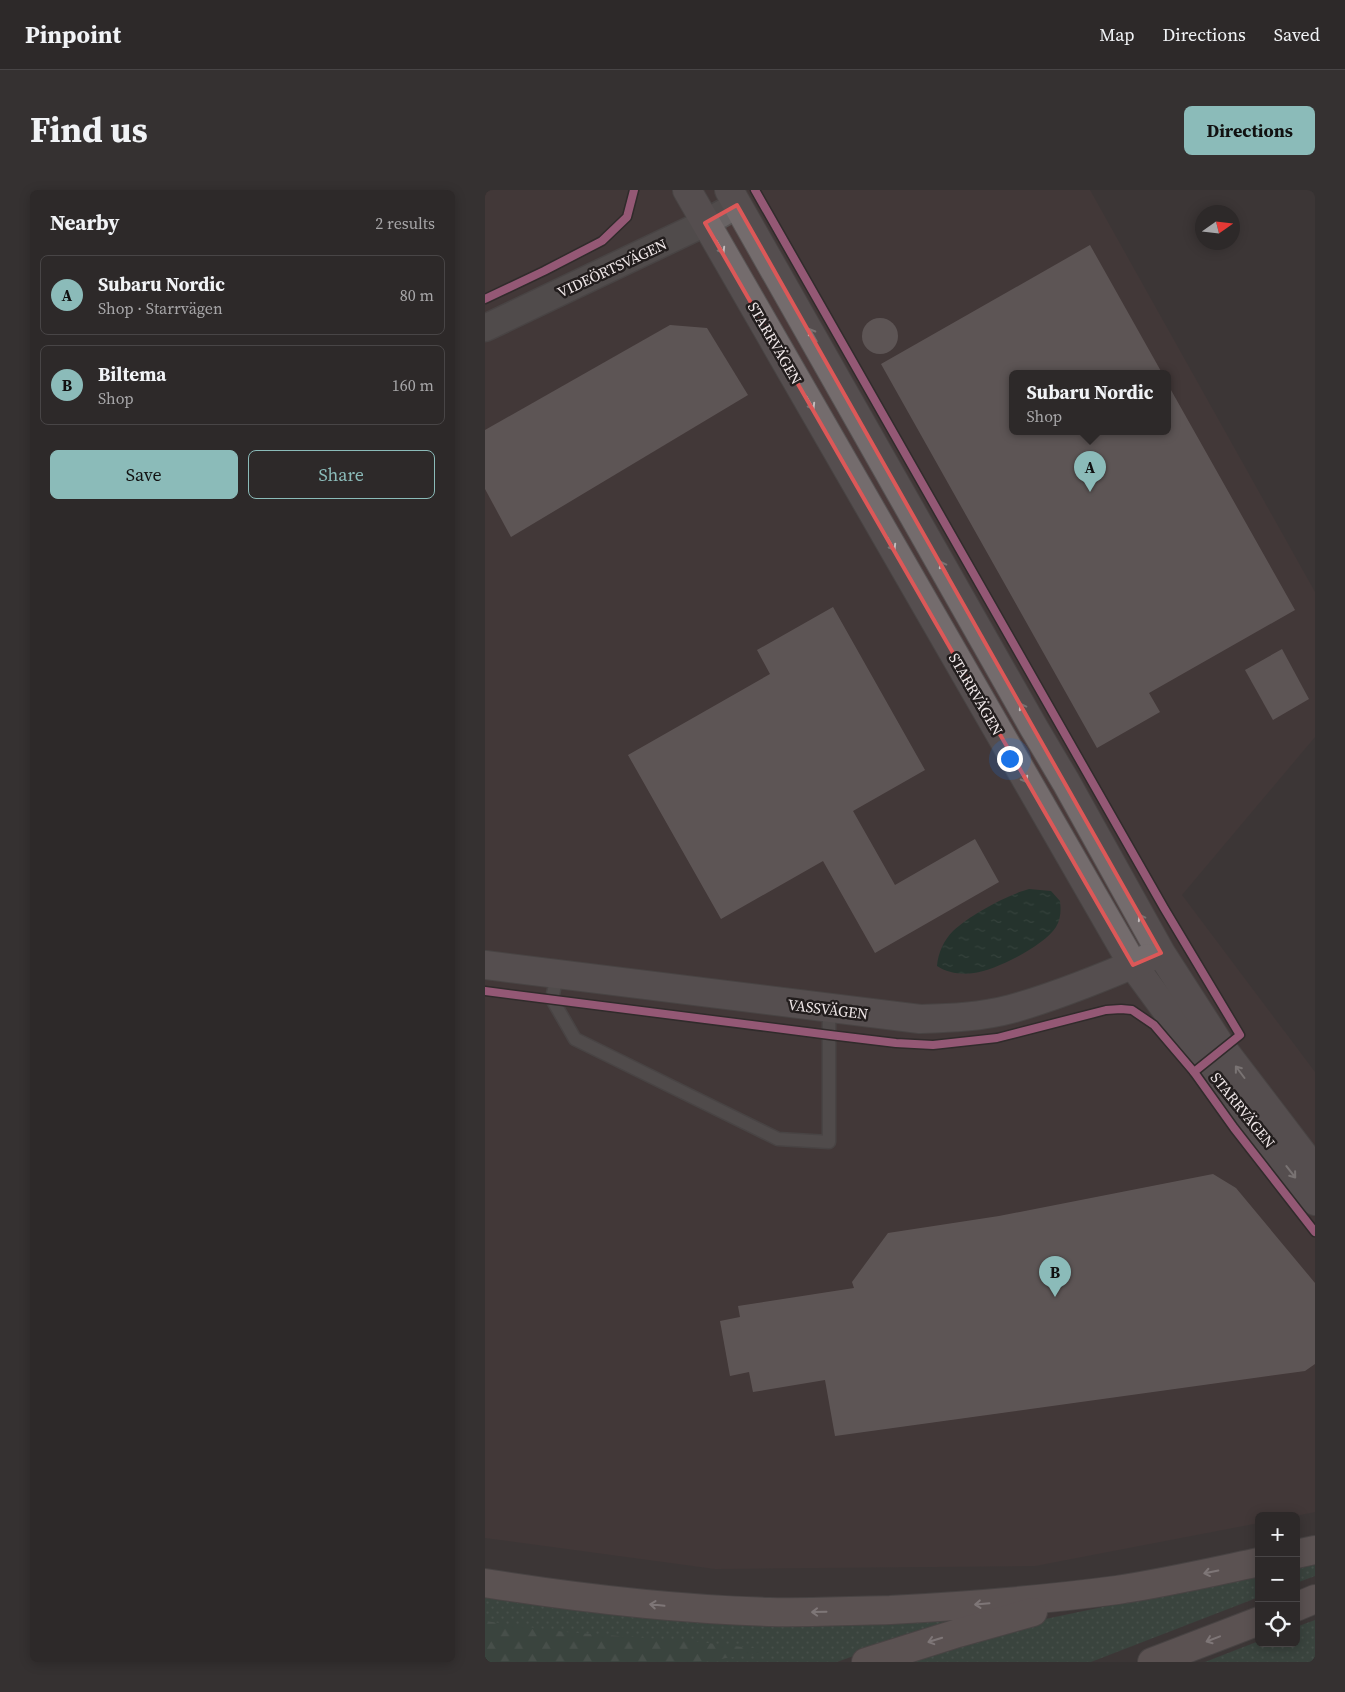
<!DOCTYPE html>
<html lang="en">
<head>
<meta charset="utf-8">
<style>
	body { margin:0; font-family:"Source Serif 4",serif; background:#353131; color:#f1f3f6 }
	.controls { position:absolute; right:15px; bottom:15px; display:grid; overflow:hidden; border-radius:8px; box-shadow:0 2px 12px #0003 }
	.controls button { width:45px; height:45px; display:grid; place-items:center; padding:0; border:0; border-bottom:1px solid #484546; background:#2d2929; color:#f1f3f6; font:25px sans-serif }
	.compass { position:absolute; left:710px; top:15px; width:45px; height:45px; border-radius:50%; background:#2d2929; box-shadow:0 2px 12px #0003; rotate:76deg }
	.you { position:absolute; left:524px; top:568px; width:18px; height:18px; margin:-12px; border:4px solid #fff; border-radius:50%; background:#1a73e8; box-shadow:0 0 0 8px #1a73e833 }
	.badge { display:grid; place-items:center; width:32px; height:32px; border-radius:50%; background:#8bbbb9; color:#111; font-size:16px; font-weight:700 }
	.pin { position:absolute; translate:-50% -41px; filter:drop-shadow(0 1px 2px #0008) }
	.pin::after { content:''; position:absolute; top:26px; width:18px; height:15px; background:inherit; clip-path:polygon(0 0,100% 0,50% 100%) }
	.popup { position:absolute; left:524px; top:180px; width:162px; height:65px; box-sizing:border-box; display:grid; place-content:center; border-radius:8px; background:#2d2929; filter:drop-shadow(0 1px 4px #0005); font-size:16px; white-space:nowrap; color:#a7a6a8 }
	.popup b { font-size:19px; color:#f1f3f6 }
	.popup::after { content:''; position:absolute; left:50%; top:100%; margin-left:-10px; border:10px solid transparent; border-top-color:#2d2929 }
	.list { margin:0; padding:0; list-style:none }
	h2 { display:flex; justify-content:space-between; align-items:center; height:65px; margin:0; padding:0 20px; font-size:21px }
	h2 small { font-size:16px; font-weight:400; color:#a7a6a8 }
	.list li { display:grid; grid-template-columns:32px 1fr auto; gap:15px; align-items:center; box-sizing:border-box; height:80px; margin:0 10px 10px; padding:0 10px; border:1px solid #484546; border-radius:8px }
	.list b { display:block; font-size:19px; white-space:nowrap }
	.list p { margin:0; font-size:16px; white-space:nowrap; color:#a7a6a8 }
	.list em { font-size:16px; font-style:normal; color:#a7a6a8 }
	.actions { display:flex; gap:10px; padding:15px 20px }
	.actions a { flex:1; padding:11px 0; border:1px solid #8bbbb9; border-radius:8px; text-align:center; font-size:18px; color:#8bbbb9 }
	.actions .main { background:#8bbbb9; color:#111 }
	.icon { flex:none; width:28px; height:28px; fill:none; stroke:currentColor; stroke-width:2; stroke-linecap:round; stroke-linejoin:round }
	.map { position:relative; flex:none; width:830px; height:1472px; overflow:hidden; border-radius:8px }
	header { display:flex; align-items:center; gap:30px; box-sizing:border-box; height:70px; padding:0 25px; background:#2d2929; border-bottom:1px solid #484546 }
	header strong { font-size:24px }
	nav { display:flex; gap:28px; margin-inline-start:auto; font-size:18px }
	.intro { display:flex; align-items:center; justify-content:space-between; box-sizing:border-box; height:120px; padding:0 30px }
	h1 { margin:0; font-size:35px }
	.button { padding:12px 22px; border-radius:8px; background:#8bbbb9; color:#111; font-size:18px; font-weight:700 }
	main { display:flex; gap:30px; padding:0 30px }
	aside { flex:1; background:#2d2929; border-radius:8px; box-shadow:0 2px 12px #0003 }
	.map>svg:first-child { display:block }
	.built { fill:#4a3a3a; fill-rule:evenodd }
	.grass { fill:url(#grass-dots) }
	.forest { fill:url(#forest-firs) }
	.water { fill:url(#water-ripples) }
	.building { fill:#867b7b }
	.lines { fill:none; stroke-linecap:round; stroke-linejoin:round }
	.lane-casing { stroke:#585454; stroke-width:15 }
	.street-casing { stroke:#585454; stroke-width:29 }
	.secondary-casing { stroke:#585454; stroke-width:30 }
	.highway-casing { stroke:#585454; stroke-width:30 }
	.lane { stroke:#696465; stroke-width:12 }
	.street { stroke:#696465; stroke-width:26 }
	.secondary { stroke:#746c6d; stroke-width:28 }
	.highway { stroke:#827374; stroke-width:28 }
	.cycleway-casing { stroke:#221d1d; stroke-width:11 }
	.cycleway { stroke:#ff80c0; stroke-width:8 }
	.oneway { stroke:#c4bcbd }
	.oneway2 { stroke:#cec4c5 }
	.marked { fill:none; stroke:#dc5858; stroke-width:4; stroke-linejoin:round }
	.labels { text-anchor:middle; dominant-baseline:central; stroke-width:5; stroke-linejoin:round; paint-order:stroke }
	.street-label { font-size:15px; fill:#efe7e8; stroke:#221d1d }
</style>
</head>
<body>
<header>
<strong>Pinpoint</strong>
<nav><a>Map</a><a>Directions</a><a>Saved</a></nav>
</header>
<div class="intro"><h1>Find us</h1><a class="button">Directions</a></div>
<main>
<aside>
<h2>Nearby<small>2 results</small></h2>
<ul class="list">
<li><span class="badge">A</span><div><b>Subaru Nordic</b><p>Shop · Starrvägen</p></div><em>80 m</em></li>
<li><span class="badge">B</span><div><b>Biltema</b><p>Shop</p></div><em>160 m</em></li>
</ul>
<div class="actions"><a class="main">Save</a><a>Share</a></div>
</aside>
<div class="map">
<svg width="830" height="1472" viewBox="0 0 830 1472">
	<defs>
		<pattern id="grass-dots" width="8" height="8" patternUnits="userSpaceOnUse" patternTransform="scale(1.25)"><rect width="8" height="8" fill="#385447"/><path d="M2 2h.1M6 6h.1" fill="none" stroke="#556d62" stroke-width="1.8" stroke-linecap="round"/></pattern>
		<pattern id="forest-firs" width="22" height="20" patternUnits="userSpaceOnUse" patternTransform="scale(1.25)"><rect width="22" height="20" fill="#385447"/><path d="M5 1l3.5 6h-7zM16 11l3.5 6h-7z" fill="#556d62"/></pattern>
		<pattern id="water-ripples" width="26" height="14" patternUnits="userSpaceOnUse" patternTransform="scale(1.25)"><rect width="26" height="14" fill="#093022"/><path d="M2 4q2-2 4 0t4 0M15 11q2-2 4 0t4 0" fill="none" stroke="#2d4e42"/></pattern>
	</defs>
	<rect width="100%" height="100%" fill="#3c3737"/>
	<path class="built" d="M0,0H605L830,402V547L697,705L830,882V1322L810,1326H774V1333L550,1376L230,1379L0,1348ZM528,183H682V241H528Z"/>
	<g class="grass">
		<polygon points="830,1372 830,1386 811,1393 811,1376"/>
		<polygon points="774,1384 774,1407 606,1472 420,1472 551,1431"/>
		<polygon points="0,1407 97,1420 470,1429 352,1472 0,1472"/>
		<polygon points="830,1430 830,1472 720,1472 774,1451 774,1453 811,1453 811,1437"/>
	</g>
	<polygon class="forest" points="0,1431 80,1442 214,1452 291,1461 213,1472 0,1472"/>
	<path class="water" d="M544,699L566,701L575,711C576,720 576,729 571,737C559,756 511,780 489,783C477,785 462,783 452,776C453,763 459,750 468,741C485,725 522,705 544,699Z"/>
	<g class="building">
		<polygon points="605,55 677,183 528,183 528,241 682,241 682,193 810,420 664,503 675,522 612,558 396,174"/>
		<circle cx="395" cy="146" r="18"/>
		<polygon points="185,135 222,138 263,205 26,347 0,299 0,240"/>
		<polygon points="348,417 440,580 368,621 410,695 490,649 514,692 390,763 338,671 236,729 143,565 285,484 272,460"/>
		<polygon points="797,459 824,509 788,530 760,480"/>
		<polygon points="728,984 751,998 830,1093 830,1174 820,1181 350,1246 340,1190 268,1202 264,1182 245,1186 235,1131 255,1127 253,1116 369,1098 367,1092 403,1043 514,1026"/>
	</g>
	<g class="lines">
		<g class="lane-casing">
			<polyline id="lane" points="72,785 67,809 90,849 293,949 344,952 344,819"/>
		</g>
		<g class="street-casing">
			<polyline id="street" points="0,138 220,33 252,15"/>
		</g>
		<g class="secondary-casing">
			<g id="secondary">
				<polyline points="202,0 648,775 720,873 830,1011"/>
				<polyline points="244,0 549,538 581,592 676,763 737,858 830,980"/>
				<path d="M0,775L435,829C466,828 496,827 526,819C573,806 619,787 663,768"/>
			</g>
		</g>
		<g class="highway-casing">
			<g id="highway">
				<polyline points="811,1364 830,1360"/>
				<path d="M0,1393C94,1408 189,1419 284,1422C324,1423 365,1421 405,1420C481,1416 557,1410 632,1400C679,1393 727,1382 774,1372"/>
				<polyline points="811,1417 830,1409"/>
				<polyline points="381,1472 473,1443 548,1422"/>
				<polyline points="667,1472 774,1431"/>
			</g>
		</g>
		<use href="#lane" class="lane"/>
		<use href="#street" class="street"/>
		<use href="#secondary" class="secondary"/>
		<use href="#highway" class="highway"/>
		<g class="cycleway-casing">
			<g id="cycleway">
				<polyline points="270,0 679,718 755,845 709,882"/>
				<polyline points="0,109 59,81 117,51 142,27 149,0"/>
				<polyline points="0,801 345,845 411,853 448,855 512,848 621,820 636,819 647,820 669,835 709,882 749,938 830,1042"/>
			</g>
		</g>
		<use href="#cycleway" class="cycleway"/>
	</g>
	<defs><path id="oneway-shaft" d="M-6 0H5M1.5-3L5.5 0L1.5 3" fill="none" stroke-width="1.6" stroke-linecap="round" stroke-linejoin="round" transform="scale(1.25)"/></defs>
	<g class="oneway">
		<use href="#oneway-shaft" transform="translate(235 57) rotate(60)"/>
		<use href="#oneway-shaft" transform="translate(328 145) rotate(-120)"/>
		<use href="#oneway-shaft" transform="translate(325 213) rotate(60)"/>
		<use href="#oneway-shaft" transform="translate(406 354) rotate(60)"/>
		<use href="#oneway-shaft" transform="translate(459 378) rotate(-119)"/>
		<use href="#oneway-shaft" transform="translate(539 520) rotate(-119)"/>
		<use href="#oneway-shaft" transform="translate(538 586) rotate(60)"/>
		<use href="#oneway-shaft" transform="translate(658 731) rotate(-119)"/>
		<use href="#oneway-shaft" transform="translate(755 882) rotate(-127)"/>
		<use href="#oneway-shaft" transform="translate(806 982) rotate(52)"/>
	</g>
	<g class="oneway2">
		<use href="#oneway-shaft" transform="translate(726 1382) rotate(168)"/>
		<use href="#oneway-shaft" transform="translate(497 1414) rotate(175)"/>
		<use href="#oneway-shaft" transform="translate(172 1415) rotate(-174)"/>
		<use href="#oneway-shaft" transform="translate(334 1422) rotate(179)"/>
		<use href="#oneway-shaft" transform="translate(728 1449) rotate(159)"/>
		<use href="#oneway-shaft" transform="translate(450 1450) rotate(163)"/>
	</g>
	<path d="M0 0H830V1472H0ZM252,15L676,763L648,775L220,33Z" fill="#3c3737" fill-opacity=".55" fill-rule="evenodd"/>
	<path class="marked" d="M252,15L676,763L648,775L220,33Z"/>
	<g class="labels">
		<g class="street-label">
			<text transform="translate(127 78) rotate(-25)">VIDEÖRTSVÄGEN</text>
			<text transform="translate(290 153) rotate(60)">STARRVÄGEN</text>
			<text transform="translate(491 504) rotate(60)">STARRVÄGEN</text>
			<text transform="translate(343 819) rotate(7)">VASSVÄGEN</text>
			<text transform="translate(758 920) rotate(51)">STARRVÄGEN</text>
		</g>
	</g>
</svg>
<div class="controls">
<button>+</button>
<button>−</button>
<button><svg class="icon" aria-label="locate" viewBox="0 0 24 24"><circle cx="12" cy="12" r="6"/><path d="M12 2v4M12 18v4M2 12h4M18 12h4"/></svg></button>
</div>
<svg class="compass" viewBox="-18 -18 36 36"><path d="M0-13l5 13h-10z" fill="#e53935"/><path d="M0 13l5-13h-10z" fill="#a7a6a8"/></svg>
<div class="you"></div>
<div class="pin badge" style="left:605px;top:302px">A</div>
<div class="popup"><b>Subaru Nordic</b>Shop</div>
<div class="pin badge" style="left:570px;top:1107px">B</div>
</div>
</main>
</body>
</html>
